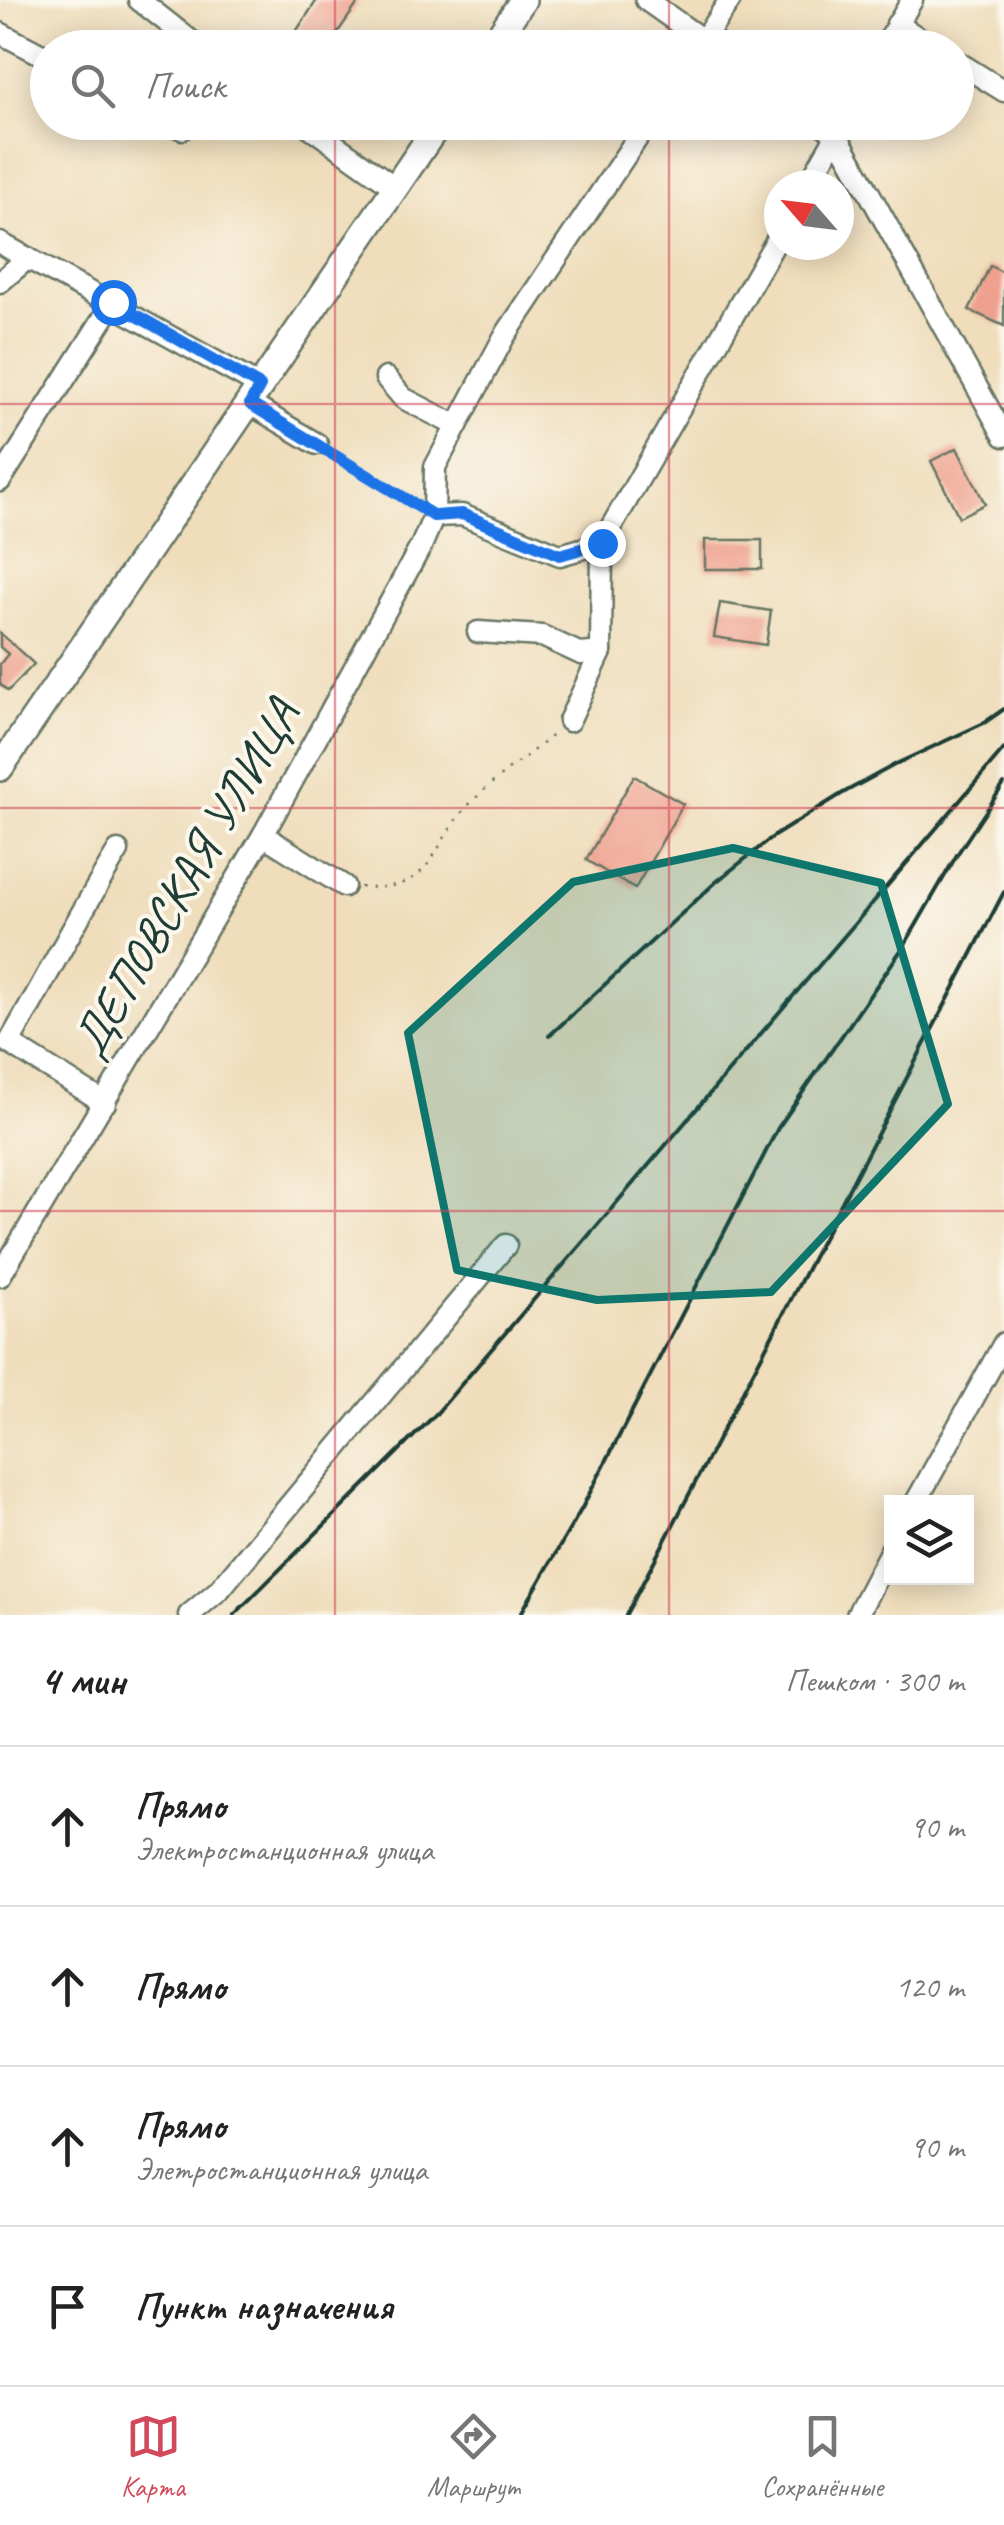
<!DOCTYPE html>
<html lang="ru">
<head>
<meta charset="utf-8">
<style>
	body { margin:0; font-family:Caveat,sans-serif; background:#f6f6f6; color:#222 }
	.controls { position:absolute; right:30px; bottom:30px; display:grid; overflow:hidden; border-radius:0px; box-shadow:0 5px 25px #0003 }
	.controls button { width:90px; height:90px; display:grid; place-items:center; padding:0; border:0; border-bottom:2px solid #e0e0e0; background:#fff; color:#222; font:50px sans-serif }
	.compass { position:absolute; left:764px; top:170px; width:90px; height:90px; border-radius:50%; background:#fff; box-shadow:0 5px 25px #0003; rotate:298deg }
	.stop { position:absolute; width:30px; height:30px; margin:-22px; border:8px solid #1a73e8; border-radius:50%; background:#fff }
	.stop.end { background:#1a73e8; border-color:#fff; box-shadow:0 2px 10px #0008 }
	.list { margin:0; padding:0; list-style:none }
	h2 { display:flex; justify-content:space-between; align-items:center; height:130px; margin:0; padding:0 40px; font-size:42px }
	h2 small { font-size:32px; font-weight:400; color:#767676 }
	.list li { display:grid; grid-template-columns:65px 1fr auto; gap:30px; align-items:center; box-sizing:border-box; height:160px; padding:0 40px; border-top:2px solid #e0e0e0 }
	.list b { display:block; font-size:38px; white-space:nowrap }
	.list p { margin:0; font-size:32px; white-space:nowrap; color:#767676 }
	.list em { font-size:32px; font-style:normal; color:#767676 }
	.icon { flex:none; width:55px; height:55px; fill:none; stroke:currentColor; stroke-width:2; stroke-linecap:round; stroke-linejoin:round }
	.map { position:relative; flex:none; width:1004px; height:1615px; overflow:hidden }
	.search { position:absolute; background:#fff; box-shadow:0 5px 25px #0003; left:30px; right:30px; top:30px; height:110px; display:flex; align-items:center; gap:25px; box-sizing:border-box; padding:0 35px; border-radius:55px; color:#767676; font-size:38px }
	.sheet { height:770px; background:#fff }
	nav { display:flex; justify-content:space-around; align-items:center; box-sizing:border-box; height:140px; border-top:2px solid #e0e0e0; background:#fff; font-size:28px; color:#767676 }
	nav a { display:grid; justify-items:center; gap:5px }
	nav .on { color:#d1495b }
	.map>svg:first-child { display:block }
	.building { fill:#efa08e }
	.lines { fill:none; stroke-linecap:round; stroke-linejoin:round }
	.minor-casing { stroke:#687563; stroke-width:25 }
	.major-casing { stroke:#687563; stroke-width:30 }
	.path { stroke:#687563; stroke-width:2.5; stroke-dasharray:2.5 8; stroke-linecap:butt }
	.minor { stroke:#fff; stroke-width:20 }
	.major { stroke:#fff; stroke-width:25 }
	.rail { stroke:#1f3d34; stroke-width:4 }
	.route { stroke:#1a73e8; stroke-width:12 }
	.marked { fill:#0f766e; fill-opacity:0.2; stroke:#0f766e; stroke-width:8; stroke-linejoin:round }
	.grid { fill:none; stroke:#d1495b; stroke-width:2.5; stroke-opacity:0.55 }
	.labels { text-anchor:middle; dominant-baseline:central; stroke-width:8; stroke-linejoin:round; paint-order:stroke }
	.street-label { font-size:50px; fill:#1f3d34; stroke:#fbf7ec }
</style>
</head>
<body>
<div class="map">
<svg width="1004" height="1615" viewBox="0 0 1004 1615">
	<rect width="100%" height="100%" fill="#fbf7ec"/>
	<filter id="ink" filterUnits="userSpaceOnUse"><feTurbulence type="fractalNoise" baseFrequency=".01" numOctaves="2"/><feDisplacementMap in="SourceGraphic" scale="20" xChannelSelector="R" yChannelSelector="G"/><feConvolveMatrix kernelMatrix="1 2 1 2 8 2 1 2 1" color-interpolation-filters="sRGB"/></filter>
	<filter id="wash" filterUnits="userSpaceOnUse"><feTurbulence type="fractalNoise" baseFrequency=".0048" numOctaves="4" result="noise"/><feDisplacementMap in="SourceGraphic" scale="40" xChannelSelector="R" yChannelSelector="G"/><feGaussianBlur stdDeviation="2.25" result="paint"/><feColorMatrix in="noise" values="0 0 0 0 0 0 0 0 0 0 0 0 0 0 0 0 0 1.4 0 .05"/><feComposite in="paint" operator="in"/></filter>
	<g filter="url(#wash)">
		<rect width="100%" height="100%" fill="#efddbb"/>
		<g id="blocks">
			<g class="building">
				<polygon points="317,0 360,0 327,48 285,48"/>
				<polygon points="990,266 1004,273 1004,326 969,310"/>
				<polygon points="957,448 985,504 959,517 931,461"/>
				<rect x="705" y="540" width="57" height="29"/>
				<polygon points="720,603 771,611 766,645 714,637"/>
				<polygon points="0,633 34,664 8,691 0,684 0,664 8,654 0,647"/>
				<polygon points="634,776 683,804 635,889 586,860"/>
			</g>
		</g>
	</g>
	<g filter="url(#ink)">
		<use href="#blocks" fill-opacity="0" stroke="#687563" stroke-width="2.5"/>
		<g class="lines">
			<g class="minor-casing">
				<g id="minor">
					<polyline points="139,0 200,48"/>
					<polyline points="646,0 714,48"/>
					<polyline points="897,24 934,48"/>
					<polyline points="0,33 48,58"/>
					<polyline points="698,48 730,0"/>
					<polyline points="884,48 912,0"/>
					<polyline points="956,61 1004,91"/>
					<polyline points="170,122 182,129 186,122"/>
					<polyline points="303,122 396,188"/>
					<polyline points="819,122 837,135 1004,436"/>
					<polyline points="808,185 844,122"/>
					<polyline points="0,243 260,386"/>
					<polyline points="0,282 28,258"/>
					<polyline points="386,378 403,398 457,426"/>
					<polyline points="250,404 317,444"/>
					<polyline points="0,481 113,303"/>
					<polyline points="434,516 462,515 560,555 602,543"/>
					<polyline points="478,632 542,636 581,654 601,652"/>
					<polyline points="569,721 601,652 602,543 779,236"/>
					<polyline points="263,835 344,886"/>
					<path d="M105,1103L9,1043C46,979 79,914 118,851"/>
					<polyline points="0,1276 263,835 421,546 434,516 435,467 504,337 648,122"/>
					<polyline points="916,1502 1004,1343"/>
					<polyline points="189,1615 219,1590 506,1245"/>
					<polyline points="857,1615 892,1548"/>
				</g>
			</g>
			<g class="major-casing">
				<g id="major">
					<polyline points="491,48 523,0"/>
					<polyline points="0,768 440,122"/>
				</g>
			</g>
			<g class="path">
				<polyline points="333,454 415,505"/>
				<path d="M360,887C434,892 427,853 465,809C490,781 528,756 556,732"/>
			</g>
			<use href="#minor" class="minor"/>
			<use href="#major" class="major"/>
			<g class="rail">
				<polyline points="549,1036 716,882 774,836 843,793 898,763 984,723 1004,709"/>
				<polyline points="234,1615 437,1413 1004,749"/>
				<polyline points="520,1615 582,1508 778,1128 904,946 958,853 1004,784"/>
				<polyline points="626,1615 1004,892"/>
			</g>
		</g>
	</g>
	<g class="lines" filter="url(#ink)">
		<polyline class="route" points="113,302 260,386 250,404 434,516 462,514 560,555 602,543"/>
	</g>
	<path class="marked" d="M733,848L881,883L948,1104L771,1292L597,1300L457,1270L408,1033L573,882Z"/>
	<path class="grid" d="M335,0V48M669,0V48M335,122V1615M669,122V1615M0,404H1004M0,808H1004M0,1211H1004"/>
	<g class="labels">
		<g class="street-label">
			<text transform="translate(185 878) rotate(-60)">ДЕПОВСКАЯ УЛИЦА</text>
		</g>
	</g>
</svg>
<div class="controls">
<button><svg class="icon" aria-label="layers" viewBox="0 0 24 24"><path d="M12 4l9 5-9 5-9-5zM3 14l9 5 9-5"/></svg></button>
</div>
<svg class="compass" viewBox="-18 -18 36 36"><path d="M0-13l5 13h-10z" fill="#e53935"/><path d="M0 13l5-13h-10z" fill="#767676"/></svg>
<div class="stop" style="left:113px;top:302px"></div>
<div class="stop end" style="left:602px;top:543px"></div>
<div class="search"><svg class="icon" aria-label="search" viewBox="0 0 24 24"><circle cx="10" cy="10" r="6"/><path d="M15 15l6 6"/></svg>Поиск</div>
</div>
<section class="sheet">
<h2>4 мин<small>Пешком · 300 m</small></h2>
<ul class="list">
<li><svg class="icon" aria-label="ahead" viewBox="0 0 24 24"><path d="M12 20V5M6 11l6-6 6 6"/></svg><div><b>Прямо</b><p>Электростанционная улица</p></div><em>90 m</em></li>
<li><svg class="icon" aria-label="ahead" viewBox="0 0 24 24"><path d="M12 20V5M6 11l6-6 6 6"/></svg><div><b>Прямо</b></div><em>120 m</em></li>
<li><svg class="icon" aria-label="ahead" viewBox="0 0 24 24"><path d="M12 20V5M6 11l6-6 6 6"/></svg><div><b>Прямо</b><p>Элетростанционная улица</p></div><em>90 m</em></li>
<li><svg class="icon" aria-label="arrive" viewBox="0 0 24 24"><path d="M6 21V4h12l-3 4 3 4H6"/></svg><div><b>Пункт назначения</b></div></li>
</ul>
</section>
<nav>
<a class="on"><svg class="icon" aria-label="map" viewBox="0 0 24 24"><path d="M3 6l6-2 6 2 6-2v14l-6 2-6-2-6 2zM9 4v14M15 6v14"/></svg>Карта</a>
<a><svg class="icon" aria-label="directions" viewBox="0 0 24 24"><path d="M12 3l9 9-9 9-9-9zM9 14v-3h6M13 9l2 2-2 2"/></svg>Маршрут</a>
<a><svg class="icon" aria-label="saved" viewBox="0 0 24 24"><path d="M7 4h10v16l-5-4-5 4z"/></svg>Сохранённые</a>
</nav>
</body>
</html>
